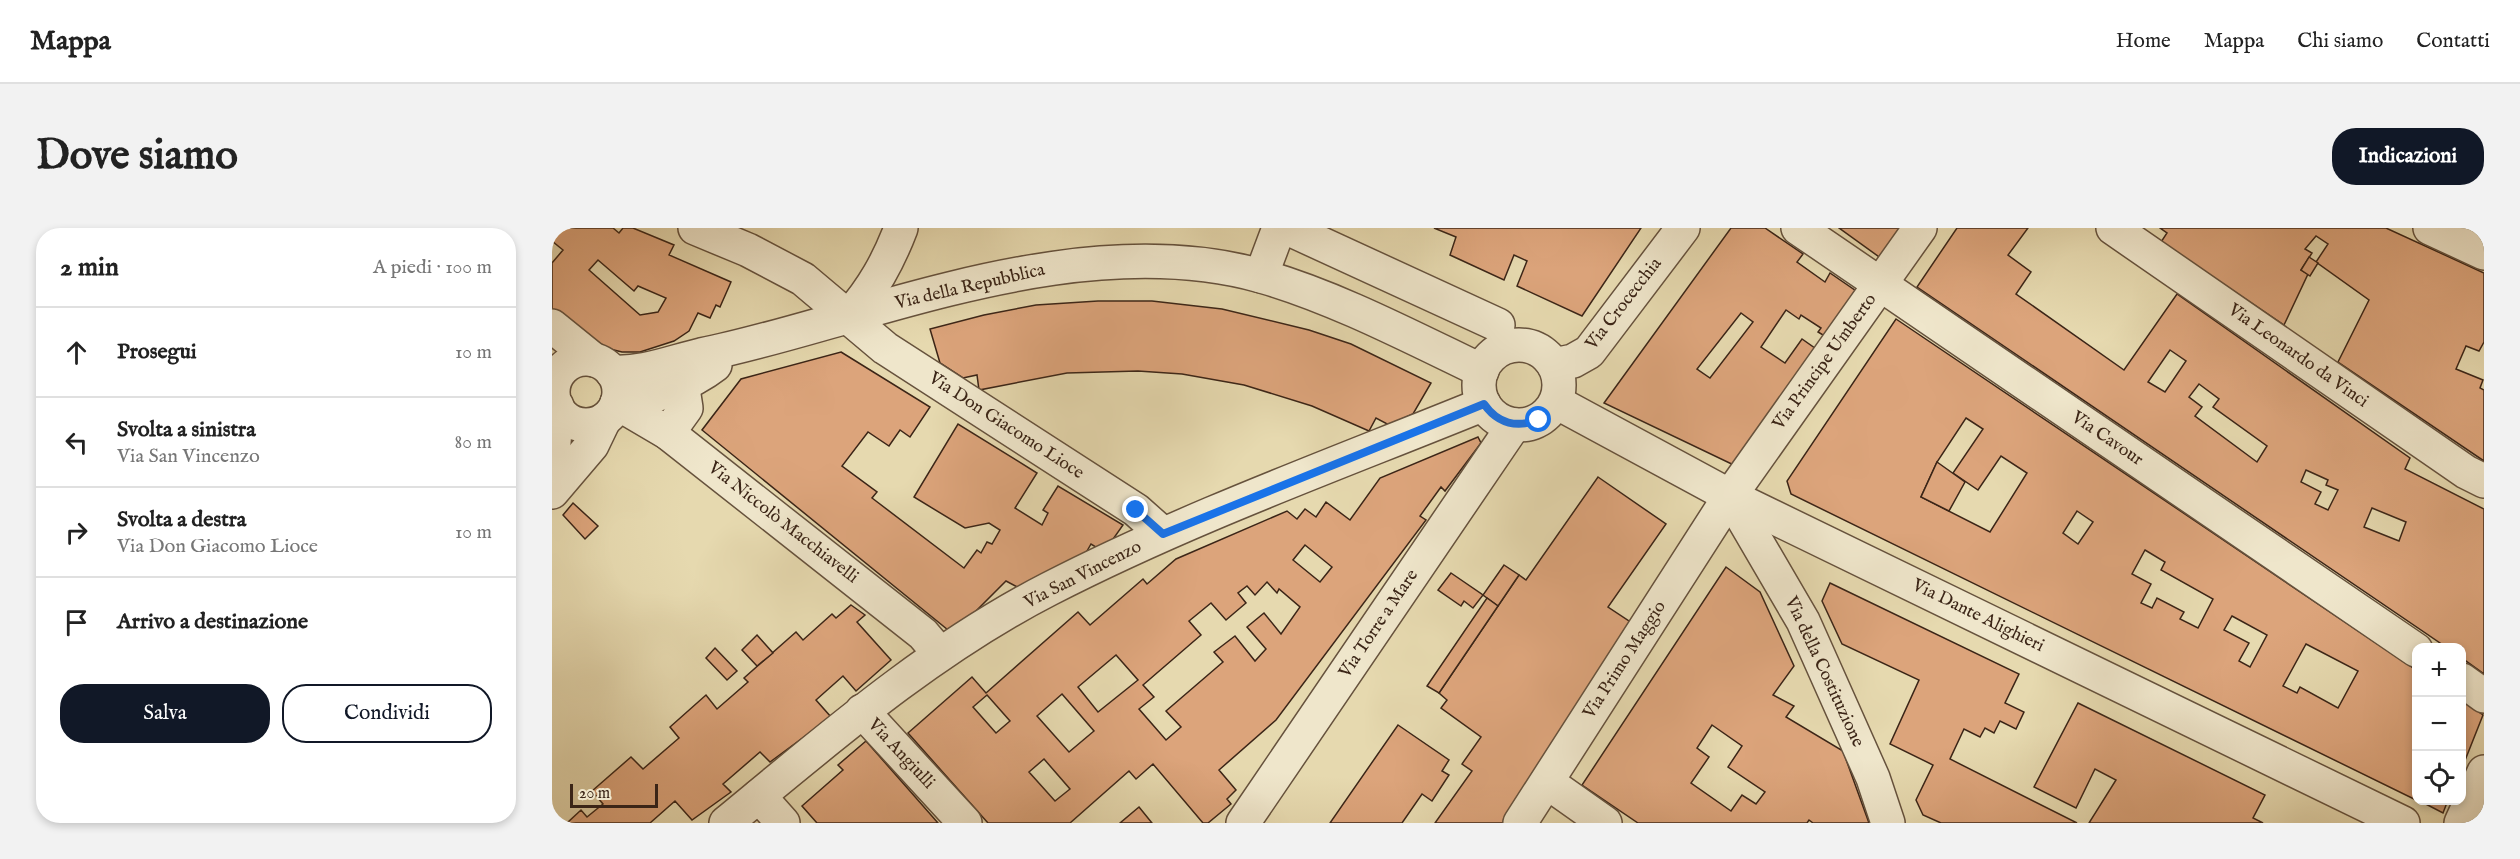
<!DOCTYPE html>
<html lang="it">
<head>
<meta charset="utf-8">
<style>
	body { margin:0; font-family:"IM FELL English",serif; background:#f2f2f2; color:#222 }
	.controls { position:absolute; right:18px; bottom:18px; display:grid; overflow:hidden; border-radius:12px; box-shadow:0 3px 9px #0003 }
	.controls button { width:54px; height:54px; display:grid; place-items:center; padding:0; border:0; border-bottom:2px solid #e0e0e0; background:#fff; color:#222; font:30px sans-serif }
	.scale { position:absolute; left:18px; bottom:15px; width:88px; box-sizing:border-box; padding-left:6px; border:3px solid #3b2517; border-top:0; font-size:16px; line-height:21px; white-space:nowrap; color:#3b2517; -webkit-text-stroke:4px #efe6cb; paint-order:stroke }
	.stop { position:absolute; width:18px; height:18px; margin:-14px; border:4px solid #1a73e8; border-radius:50%; background:#fff }
	.stop.end { background:#1a73e8; border-color:#fff; box-shadow:0 2px 6px #0008 }
	.list { margin:0; padding:0; list-style:none }
	h2 { display:flex; justify-content:space-between; align-items:center; height:78px; margin:0; padding:0 24px; font-size:26px }
	h2 small { font-size:20px; font-weight:400; color:#767676 }
	.list li { display:grid; grid-template-columns:39px 1fr auto; gap:18px; align-items:center; box-sizing:border-box; height:90px; padding:0 24px; border-top:2px solid #e0e0e0 }
	.list b { display:block; font-size:22px; white-space:nowrap }
	.list p { margin:0; font-size:20px; white-space:nowrap; color:#767676 }
	.list em { font-size:20px; font-style:normal; color:#767676 }
	.actions { display:flex; gap:12px; padding:18px 24px }
	.actions a { flex:1; padding:14px 0; border:2px solid #111827; border-radius:24px; text-align:center; font-size:21px; color:#111827 }
	.actions .main { background:#111827; color:#fff }
	.icon { flex:none; width:33px; height:33px; fill:none; stroke:currentColor; stroke-width:2; stroke-linecap:round; stroke-linejoin:round }
	.map { position:relative; flex:none; width:1932px; height:595px; overflow:hidden; border-radius:24px }
	header { display:flex; align-items:center; gap:36px; box-sizing:border-box; height:84px; padding:0 30px; background:#fff; border-bottom:2px solid #e0e0e0 }
	header strong { font-size:28px }
	nav { display:flex; gap:33px; margin-inline-start:auto; font-size:21px }
	.intro { display:flex; align-items:center; justify-content:space-between; box-sizing:border-box; height:144px; padding:0 36px }
	h1 { margin:0; font-size:42px }
	.button { padding:15px 27px; border-radius:24px; background:#111827; color:#fff; font-size:21px; font-weight:700 }
	main { display:flex; gap:36px; padding:0 36px }
	aside { flex:1; background:#fff; border-radius:24px; box-shadow:0 3px 9px #0003 }
	.map>svg:first-child { display:block }
	.building { fill:#dca47b; stroke:#3b2517; stroke-width:1.5; fill-rule:evenodd }
	.lines { fill:none; stroke-linecap:round; stroke-linejoin:round }
	.minor-casing { stroke:#66523d; stroke-width:36 }
	.minor { stroke:#efe6cb; stroke-width:33 }
	.route { stroke:#1a73e8; stroke-width:8 }
	.labels { text-anchor:middle; dominant-baseline:central; stroke-width:5; stroke-linejoin:round; paint-order:stroke }
	.street-label { font-size:18px; fill:#3b2517; stroke:#efe6cb }
</style>
</head>
<body>
<header>
<strong>Mappa</strong>
<nav><a>Home</a><a>Mappa</a><a>Chi siamo</a><a>Contatti</a></nav>
</header>
<div class="intro"><h1>Dove siamo</h1><a class="button">Indicazioni</a></div>
<main>
<aside>
<h2>2 min<small>A piedi · 100 m</small></h2>
<ul class="list">
<li><svg class="icon" aria-label="ahead" viewBox="0 0 24 24"><path d="M12 20V5M6 11l6-6 6 6"/></svg><div><b>Prosegui</b></div><em>10 m</em></li>
<li><svg class="icon" aria-label="left" viewBox="0 0 24 24"><path d="M17 20v-9H6M10 6l-5 5 5 5"/></svg><div><b>Svolta a sinistra</b><p>Via San Vincenzo</p></div><em>80 m</em></li>
<li><svg class="icon" aria-label="right" viewBox="0 0 24 24"><path d="M7 20v-9h11M14 6l5 5-5 5"/></svg><div><b>Svolta a destra</b><p>Via Don Giacomo Lioce</p></div><em>10 m</em></li>
<li><svg class="icon" aria-label="arrive" viewBox="0 0 24 24"><path d="M6 21V4h12l-3 4 3 4H6"/></svg><div><b>Arrivo a destinazione</b></div></li>
</ul>
<div class="actions"><a class="main">Salva</a><a>Condividi</a></div>
</aside>
<div class="map">
<svg width="1932" height="595" viewBox="0 0 1932 595">
	<rect width="100%" height="100%" fill="#e6d9af"/>
	<filter id="stains"><feTurbulence type="fractalNoise" baseFrequency=".00333" numOctaves="4"/><feColorMatrix values="0 0 0 0 .2 0 0 0 0 .09 0 0 0 0 .02 0 0 0 .5 -.17"/></filter>
	<radialGradient id="worn" r=".72"><stop offset=".6" stop-color="#630" stop-opacity="0"/><stop offset="1" stop-color="#630" stop-opacity=".3"/></radialGradient>
	<g class="building">
		<path d="M0,0H61L67,5L71,0H81L122,17L117,27L179,54L168,79L164,77L158,90L146,85L137,103L122,113L88,124H70L50,119L0,86V35L11,22L0,13ZM46,32L82,63L86,58L114,70L106,84L88,87L37,42Z"/>
		<polygon points="882,0 1089,0 1030,88 965,58 975,33 962,27 952,52 898,27 904,9"/>
		<path d="M1179,0H1213L1251,26L1245,34L1273,54L1278,45L1307,65L1276,110L1266,104L1269,100L1249,87L1247,91L1234,82L1209,119L1233,135L1250,111L1267,123L1188,240L1052,175ZM1189,85L1201,94L1158,150L1145,141Z"/>
		<polygon points="1287,0 1351,0 1330,31"/>
		<path d="M1405,0H1476L1456,27L1479,44L1464,66L1572,142L1625,66L1858,230L1853,241L1932,281V446L1910,430V419H1894L1365,59ZM1618,122L1634,133L1613,164L1596,154ZM1647,156L1667,171L1661,179L1715,218L1705,234L1643,188L1650,179L1637,169ZM1754,242L1776,252L1774,257L1786,262L1776,282L1763,276L1769,264L1749,254ZM1820,280L1854,294L1847,313L1812,299Z"/>
		<polygon points="1608,0 1834,0 1932,45 1932,114 1927,123 1914,118 1904,141 1931,152 1928,160 1932,162 1932,233 1786,134 1817,72 1764,34 1776,16 1764,8 1753,21 1760,25 1749,42 1756,46 1732,97 1609,14 1615,5"/>
		<polygon points="1757,29 1766,35 1758,48 1749,42"/>
		<polygon points="546,73 600,73 670,81 757,102 799,116 879,155 861,186 837,197 824,190 817,203 760,178 692,157 630,146 586,143 515,145 427,162 425,147 411,150 388,135 378,101 432,87 484,77"/>
		<path d="M1344,91L1864,442V572L1239,266L1235,253ZM1414,190L1431,201L1401,245L1426,262L1449,228L1475,245L1438,304L1369,269L1385,234ZM1525,283L1541,294L1526,316L1511,305ZM1593,322L1613,334L1609,342L1661,371L1646,400L1628,391L1632,384L1605,370L1600,380L1589,375L1599,356L1580,346ZM1680,388L1715,407L1698,439L1687,433L1697,415L1672,402ZM1754,416L1806,443L1786,480L1748,459L1745,465L1731,458Z"/>
		<polygon points="289,124 378,179 358,209 348,202 337,218 316,204 290,238 325,264 320,270 412,340 425,322 429,325 435,314 440,316 448,302 437,295 413,300 362,269 406,196 485,245 463,280 490,297 496,285 491,282 506,258 571,297 552,324 539,316 531,330 469,361 454,353 401,406 150,202 189,151"/>
		<path d="M926,209L929,215L893,263L889,259L868,288L874,292L724,492L667,542L684,562L675,571L679,576L656,595H651L601,536L584,551L577,543L518,595H436L356,505L420,449L434,465L526,384L538,397L591,351L595,356L624,331L735,283L745,291L753,281L764,289L774,274L798,292L828,250ZM753,317L780,339L768,354L741,332ZM715,354L725,365L727,361L748,379L729,406L712,385L695,399L714,421L703,433L683,408L662,424L671,434L614,483L629,499L614,512L587,481L602,469L591,457L649,407L637,393L659,375L674,392L694,375L686,365L695,358L703,367ZM564,427L586,452L546,484L526,459ZM510,466L542,503L517,524L485,488ZM435,467L458,493L444,505L421,479ZM492,531L518,561L503,573L477,544Z"/>
		<polygon points="1385,234 1413,254 1397,283 1369,269"/>
		<polygon points="1046,249 1114,296 1056,379 1086,399 953,595 883,595 920,543 910,536 929,509 889,480 895,472 887,465 967,347 974,352"/>
		<polygon points="21,275 46,298 33,311 11,287"/>
		<polygon points="952,337 967,347 946,378 931,367"/>
		<path d="M1174,339L1208,364L1242,438L1221,467L1242,478L1234,489L1291,523L1317,595H1261L1257,592L1255,595H1086L1030,557ZM1160,497L1190,518L1176,539L1213,564L1204,576L1190,567L1179,583L1139,555L1157,529L1145,520Z"/>
		<polygon points="899,345 931,367 921,380 912,373 909,378 886,362"/>
		<polygon points="1278,355 1467,446 1453,475 1472,484 1464,501 1448,493 1442,505 1433,500 1428,509 1412,501 1398,531 1525,595 1389,595 1371,587 1364,572 1381,537 1338,516 1367,452 1290,416 1270,373"/>
		<polygon points="935,370 946,378 887,465 875,458"/>
		<polygon points="299,377 313,387 305,394 339,432 304,463 291,448 264,472 279,489 218,534 208,524 171,556 179,564 140,592 123,573 98,595 15,595 29,582 35,589 51,576 40,563 79,529 91,541 127,510 118,499 154,467 165,481 196,454 192,450 244,404 251,412 280,386 284,390"/>
		<polygon points="205,407 221,425 205,438 190,422"/>
		<polygon points="163,420 185,443 175,452 154,430"/>
		<polygon points="1910,472 1931,487 1910,540"/>
		<polygon points="1526,475 1713,567 1701,590 1711,595 1537,595 1564,552 1543,541 1524,580 1482,559"/>
		<polygon points="846,497 897,532 890,543 897,547 880,573 870,566 850,595 778,595"/>
		<polygon points="314,513 386,595 265,595 250,578 291,542 286,537"/>
		<polygon points="1866,572 1896,572 1891,585"/>
		<polygon points="587,579 600,595 568,595"/>
	</g>
	<g class="lines">
		<g class="minor-casing">
			<g id="minor">
				<polyline points="143,0 196,22 251,51 333,120 584,282 611,306"/>
				<polyline points="735,0 946,97"/>
				<polyline points="1246,0 1864,422"/>
				<polyline points="1561,0 1914,244 1932,253"/>
				<polyline points="1878,0 1932,25"/>
				<polyline points="709,48 727,0"/>
				<path d="M297,88C321,61 336,34 349,0"/>
				<polyline points="0,98 42,132"/>
				<circle cx="967" cy="157" r="40"/>
				<circle cx="34" cy="164" r="33"/>
				<polyline points="1002,137 1021,133 1037,124 1131,0"/>
				<path d="M60,144C91,146 119,134 149,127C199,117 248,102 298,88C426,51 576,11 709,48C783,69 861,110 930,143"/>
				<polyline points="1004,174 1178,268 1851,595"/>
				<polyline points="65,175 116,205 371,406 388,426"/>
				<path d="M65,175C94,174 140,155 163,137"/>
				<polyline points="116,205 134,180 130,154"/>
				<polyline points="0,239 5,178"/>
				<polyline points="0,264 40,217 52,192"/>
				<polyline points="1178,268 1251,393 1321,550 1336,595"/>
				<polyline points="1910,452 1932,468"/>
				<polyline points="310,483 413,595"/>
				<polyline points="995,554 1053,595"/>
				<polyline points="207,568 231,595"/>
				<path d="M174,595C276,511 378,422 497,361C637,289 787,235 932,176"/>
				<polyline points="691,595 962,197"/>
				<polyline points="968,595 1178,268 1368,0"/>
				<polyline points="1909,595 1932,544"/>
			</g>
		</g>
		<use href="#minor" class="minor"/>
	</g>
	<g class="lines">
		<path class="route" d="M584,282L611,306L932,176C946,196 964,200 987,192"/>
	</g>
	<g class="labels">
		<g class="street-label">
			<text transform="translate(418 59) rotate(-13)">Via della Repubblica</text>
			<text transform="translate(1072 76) rotate(-52)">Via Crocecchia</text>
			<text transform="translate(1746 128) rotate(35)">Via Leonardo da Vinci</text>
			<text transform="translate(1273 134) rotate(-54)">Via Principe Umberto</text>
			<text transform="translate(454 198) rotate(33)">Via Don Giacomo Lioce</text>
			<text transform="translate(1555 211) rotate(34)">Via Cavour</text>
			<text transform="translate(231 295) rotate(38)">Via Niccolò Macchiavelli</text>
			<text transform="translate(531 347) rotate(-27)">Via San Vincenzo</text>
			<text transform="translate(1426 388) rotate(26)">Via Dante Alighieri</text>
			<text transform="translate(827 396) rotate(-56)">Via Torre a Mare</text>
			<text transform="translate(1073 432) rotate(-57)">Via Primo Maggio</text>
			<text transform="translate(1272 444) rotate(65)">Via della Costituzione</text>
			<text transform="translate(349 526) rotate(47)">Via Angiulli</text>
		</g>
	</g>
	<rect width="100%" height="100%" filter="url(#stains)"/>
	<rect width="100%" height="100%" fill="url(#worn)"/>
</svg>
<div class="controls">
<button>+</button>
<button>−</button>
<button><svg class="icon" aria-label="locate" viewBox="0 0 24 24"><circle cx="12" cy="12" r="6"/><path d="M12 2v4M12 18v4M2 12h4M18 12h4"/></svg></button>
</div>
<div class="scale">20 m</div>
<div class="stop" style="left:987px;top:192px"></div>
<div class="stop end" style="left:584px;top:282px"></div>
</div>
</main>
</body>
</html>
